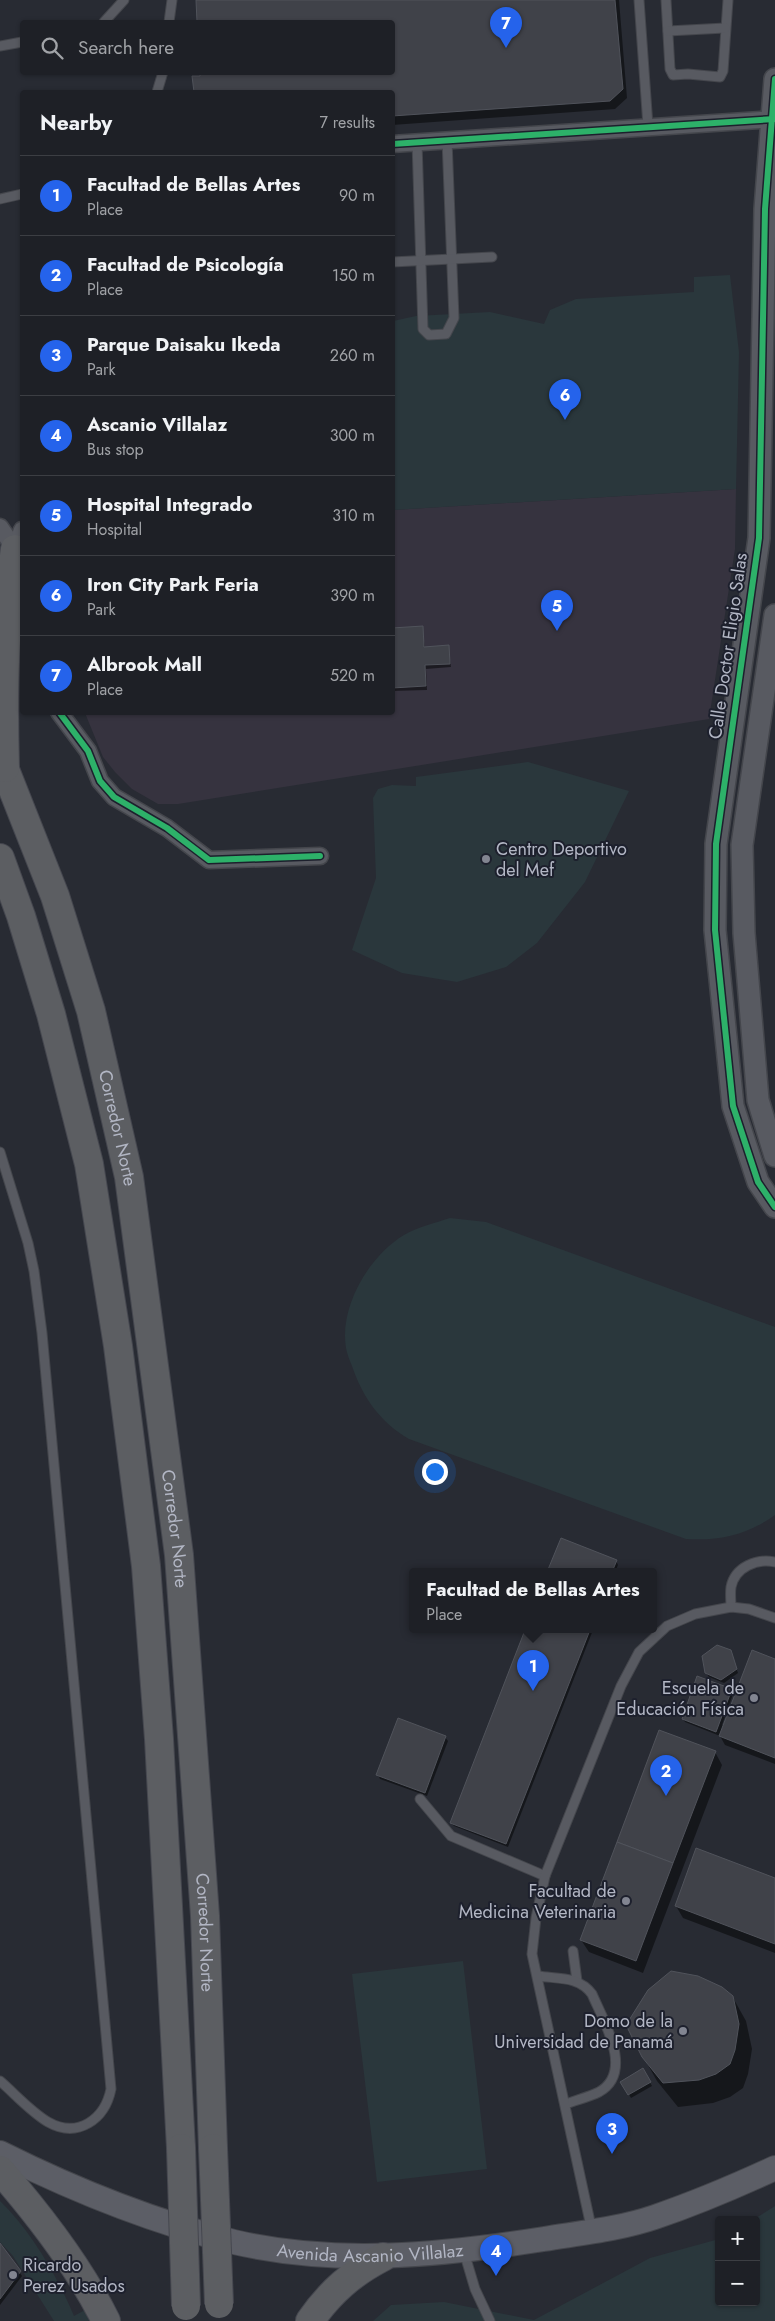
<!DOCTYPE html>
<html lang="en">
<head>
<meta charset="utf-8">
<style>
	body { margin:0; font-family:Jost,sans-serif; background:#2b2d32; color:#f1f3f6 }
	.controls { position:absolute; right:15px; bottom:15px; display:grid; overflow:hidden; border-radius:5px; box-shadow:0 1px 4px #0004 }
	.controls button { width:45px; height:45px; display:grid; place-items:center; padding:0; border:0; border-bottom:1px solid #3c3e43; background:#1e2026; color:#f1f3f6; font:25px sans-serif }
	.you { position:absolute; left:434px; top:1471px; width:18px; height:18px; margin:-12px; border:4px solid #fff; border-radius:50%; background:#1a73e8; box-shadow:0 0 0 8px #1a73e833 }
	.badge { display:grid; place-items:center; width:32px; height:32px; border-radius:50%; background:#2563eb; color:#fff; font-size:16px; font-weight:700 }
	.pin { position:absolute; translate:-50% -41px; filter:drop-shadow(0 1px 2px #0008) }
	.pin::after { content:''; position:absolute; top:26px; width:18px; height:15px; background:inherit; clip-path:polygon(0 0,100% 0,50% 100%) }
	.popup { position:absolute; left:409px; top:1568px; width:248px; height:65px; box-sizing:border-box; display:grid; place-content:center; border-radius:5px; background:#1e2026; filter:drop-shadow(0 1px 4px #0005); font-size:16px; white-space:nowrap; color:#a1a3a7 }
	.popup b { font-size:19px; color:#f1f3f6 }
	.popup::after { content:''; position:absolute; left:50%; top:100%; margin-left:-10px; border:10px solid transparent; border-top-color:#1e2026 }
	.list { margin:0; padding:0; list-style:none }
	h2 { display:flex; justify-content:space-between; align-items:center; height:65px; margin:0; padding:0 20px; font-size:21px }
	h2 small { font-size:16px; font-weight:400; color:#a1a3a7 }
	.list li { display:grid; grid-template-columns:32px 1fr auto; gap:15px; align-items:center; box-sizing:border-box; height:80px; padding:0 20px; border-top:1px solid #3c3e43 }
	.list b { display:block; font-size:19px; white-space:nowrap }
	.list p { margin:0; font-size:16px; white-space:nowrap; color:#a1a3a7 }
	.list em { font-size:16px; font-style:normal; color:#a1a3a7 }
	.icon { flex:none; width:28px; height:28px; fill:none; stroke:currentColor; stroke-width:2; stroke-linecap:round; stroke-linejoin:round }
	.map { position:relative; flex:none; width:775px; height:2321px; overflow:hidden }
	.search { position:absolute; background:#1e2026; box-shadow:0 1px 4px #0004; left:20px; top:20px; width:375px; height:55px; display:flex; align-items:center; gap:12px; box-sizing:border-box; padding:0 18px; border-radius:5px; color:#a1a3a7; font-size:19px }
	.panel { position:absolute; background:#1e2026; box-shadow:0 1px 4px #0004; left:20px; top:90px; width:375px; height:625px; border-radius:5px }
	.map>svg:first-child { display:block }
	.medical { fill:#36333f }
	.green { fill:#2a373c }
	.shadow { fill:#0007 }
	.building { fill:#404249; stroke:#50535b }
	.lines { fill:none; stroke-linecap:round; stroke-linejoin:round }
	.service-casing { stroke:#44464c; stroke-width:11 }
	.minor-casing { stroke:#44464c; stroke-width:19 }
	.tertiary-casing { stroke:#44464c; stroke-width:24 }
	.secondary-casing { stroke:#44464c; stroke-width:26 }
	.motorway-casing { stroke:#45474f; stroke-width:30 }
	.service { stroke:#585a61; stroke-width:9 }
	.minor { stroke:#585a61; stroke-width:16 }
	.tertiary { stroke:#585a61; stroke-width:21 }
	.secondary { stroke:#5c5e66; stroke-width:24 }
	.motorway { stroke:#5c5e62; stroke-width:28 }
	.motorway-bridge-casing { stroke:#45474f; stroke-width:30; stroke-linecap:butt }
	.motorway-bridge { stroke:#5c5e62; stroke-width:28 }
	.cycleway-casing { stroke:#1d202d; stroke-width:9 }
	.cycleway { stroke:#2db169; stroke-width:6 }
	.poi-dot { fill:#828591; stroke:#1d202d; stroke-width:2 }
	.labels { text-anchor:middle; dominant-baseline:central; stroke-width:4; stroke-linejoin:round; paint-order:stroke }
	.street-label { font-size:18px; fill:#b2b6c4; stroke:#1d202d }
	.poi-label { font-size:18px; fill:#b2b6c4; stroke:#1d202d; text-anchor:end }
</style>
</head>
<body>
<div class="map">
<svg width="775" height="2321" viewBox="0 0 775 2321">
	<rect width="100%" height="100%" fill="#282b33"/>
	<polygon class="medical" points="736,489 735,549 709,719 178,804 158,804 132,789 115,772 103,757 85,713 392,712 393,510"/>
	<g class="green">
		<polygon points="730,275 739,352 736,489 393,510 393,321 416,316 490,312 544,324 550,310 576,299 694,292 694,277"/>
		<polygon points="528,762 629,791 585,882 537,943 506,967 457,982 402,973 352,950 376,878 373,798 378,789 392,785 416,786 416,777"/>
		<path d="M450,1218L486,1222L775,1327V1515C747,1535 720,1541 686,1539L409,1439C380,1422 363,1398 352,1366C350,1361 347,1354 346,1348C339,1307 369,1256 404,1235C417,1227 435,1223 450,1218Z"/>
		<polygon points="463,1961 487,2169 377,2182 352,1974"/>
		<path d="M0,2201C32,2232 57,2276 74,2316L85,2310L89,2321H54L13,2256L0,2242Z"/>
		<polygon points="775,2206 775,2321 373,2321 391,2305 444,2302 534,2320 650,2258 719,2239 719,2302 756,2302 756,2220 753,2220"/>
	</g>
	<g class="shadow">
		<polygon points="197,0 619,0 627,98 615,109 392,125 392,92 195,92 194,77 392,72 392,22 199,22"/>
		<polygon points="422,628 425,648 448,646 451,667 426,669 427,690 392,691 392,629"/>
		<polygon points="561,1540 616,1561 618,1565 615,1572 549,1572"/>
		<polygon points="526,1630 593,1630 508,1847 454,1826 451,1823"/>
		<polygon points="730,1651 738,1673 724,1683 709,1677 706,1673"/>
		<polygon points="775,1660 775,1764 725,1745 720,1736 685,1722 683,1719 731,1690 733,1694 722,1725 724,1725"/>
		<polygon points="445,1737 448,1741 427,1796 380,1779 378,1775"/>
		<polygon points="715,1752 722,1765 643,1973 589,1952 581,1940"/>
		<polygon points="775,1879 775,1953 683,1918 676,1906"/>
		<polygon points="732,1996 746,2021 752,2049 748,2074 743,2088 730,2097 713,2103 678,2107 657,2081 643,2056"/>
		<polygon points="643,2070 652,2086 631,2098 622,2082"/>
		<polygon points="0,2245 22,2276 0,2305"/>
	</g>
	<g class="building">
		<polygon points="196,0 615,0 623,89 610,101 392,116 392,92 194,92 192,76 200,76 200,72 392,72 392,22 197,22"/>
		<polygon points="423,626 424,647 449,645 450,664 425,665 426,686 392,688 392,628"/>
		<polygon points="561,1538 617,1560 612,1572 547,1572"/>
		<polygon points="525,1630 590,1630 506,1844 450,1823"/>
		<polygon points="717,1645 731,1650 737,1669 721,1680 705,1673 702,1656"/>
		<polygon points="752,1650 775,1659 775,1758 719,1736"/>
		<polygon points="697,1676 732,1689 716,1732 682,1719"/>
		<polygon points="398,1718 446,1736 425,1793 376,1775"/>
		<polygon points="659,1730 716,1751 673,1863 617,1842"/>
		<polygon points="617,1842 673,1863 636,1961 580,1940"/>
		<polygon points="696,1848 775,1878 775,1944 675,1906"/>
		<polygon points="671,1971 698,1976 722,1987 733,1996 739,2024 735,2050 730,2064 716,2074 699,2080 663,2083 642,2057 626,2025 648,1990"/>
		<polygon points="643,2068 651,2082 628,2095 620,2082"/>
		<polygon points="0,2243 21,2271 0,2299"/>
	</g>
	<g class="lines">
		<g class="service-casing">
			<g id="service">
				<polyline points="639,0 648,126"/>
				<polyline points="666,0 670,69 673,75 688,74 720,77 723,71 728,0"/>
				<polyline points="104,22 124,0"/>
				<polyline points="169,22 172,0"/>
				<polyline points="668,31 725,28"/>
				<polyline points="0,46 22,42"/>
				<polyline points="157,92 163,72"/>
				<polyline points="417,142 423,329 429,335 446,334 454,318 447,140"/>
				<polyline points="0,199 22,194"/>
				<polyline points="392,262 492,257"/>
				<path d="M0,1152L28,1243L34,1271L42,1333L111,2089C105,2119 78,2139 48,2122C31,2112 15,2094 0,2081"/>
				<path d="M731,1607C731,1601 730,1594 731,1587C735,1567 757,1558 775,1562"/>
				<polyline points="420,1799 451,1836 545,1876"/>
				<polyline points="573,1951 577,1981"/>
				<path d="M538,1976C558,1979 579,1976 592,1994C603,2020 635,2072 599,2092C589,2097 576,2100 566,2104"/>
				<polyline points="592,2231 532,1954 536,1918 545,1876 621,1686 639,1652 667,1626 695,1614 731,1607 749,1609 775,1618"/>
				<polyline points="464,2252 475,2289 490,2321"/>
			</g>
		</g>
		<g class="minor-casing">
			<g id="minor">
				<polyline points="392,144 775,119"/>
				<polyline points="0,527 15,549"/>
				<polyline points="15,549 22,530"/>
				<polyline points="59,712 88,751 100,781 114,797 167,828 209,860 320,856"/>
			</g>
		</g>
		<g class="tertiary-casing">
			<g id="tertiary">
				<polyline points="775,79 765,209 759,538 716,844 715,930 733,1106 758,1182 775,1207"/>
				<polyline points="775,615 742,845 744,933 758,1100 775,1156"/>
			</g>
		</g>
		<g class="secondary-casing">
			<g id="secondary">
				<path id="s1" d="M0,2153C74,2190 154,2222 234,2242C337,2266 441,2255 544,2239C581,2233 620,2229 655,2217C696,2203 736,2186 775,2168"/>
			</g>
		</g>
		<g class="motorway-casing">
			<g id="motorway">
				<path id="s2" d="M0,757L55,896L91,1011L129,1177L179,1555L205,1916L213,2148"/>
				<path d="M5,768C3,693 4,623 15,549"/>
				<polyline points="0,858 21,916 51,1014 89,1164 118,1346 146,1566 159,1739 181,2148"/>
				<path d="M0,2170C40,2216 79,2266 106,2321"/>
				<path d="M310,2321C330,2292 352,2273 383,2257"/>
			</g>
		</g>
		<use href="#service" class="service"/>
		<use href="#minor" class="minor"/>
		<use href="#tertiary" class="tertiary"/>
		<use href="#secondary" class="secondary"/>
		<use href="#motorway" class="motorway"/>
		<g class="motorway-bridge-casing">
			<g id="motorway-bridge">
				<polyline points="181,2148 186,2306"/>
				<polyline points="213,2148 219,2304"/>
			</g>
		</g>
		<use href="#motorway-bridge" class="motorway-bridge"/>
		<g class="cycleway-casing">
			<g id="cycleway">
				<polyline points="775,79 765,209 759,538 716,844 715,930 733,1106 758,1182 775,1207"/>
				<polyline points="392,144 775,119"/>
				<polyline points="59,712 88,751 100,781 114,797 167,828 209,860 320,856"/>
			</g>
		</g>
		<use href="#cycleway" class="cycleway"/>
	</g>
	<g class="poi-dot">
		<circle cx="486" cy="859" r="5"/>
		<circle cx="754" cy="1698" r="5"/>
		<circle cx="626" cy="1901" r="5"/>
		<circle cx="683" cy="2031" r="5"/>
		<circle cx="13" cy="2275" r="5"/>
	</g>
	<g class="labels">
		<g class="street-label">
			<text transform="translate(728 646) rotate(-82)">Calle Doctor Eligio Salas</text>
			<text stroke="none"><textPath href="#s2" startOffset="390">Corredor Norte</textPath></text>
			<text stroke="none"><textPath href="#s2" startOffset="795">Corredor Norte</textPath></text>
			<text stroke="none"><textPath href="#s2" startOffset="1200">Corredor Norte</textPath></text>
			<text stroke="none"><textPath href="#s1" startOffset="388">Avenida Ascanio Villalaz</textPath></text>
		</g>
		<g class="poi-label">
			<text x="496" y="849" text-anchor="start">Centro Deportivo<tspan x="496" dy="21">del Mef</tspan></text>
			<text x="744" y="1688">Escuela de<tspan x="744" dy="21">Educación Física</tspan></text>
			<text x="616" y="1891">Facultad de<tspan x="616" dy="21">Medicina Veterinaria</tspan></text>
			<text x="673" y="2021">Domo de la<tspan x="673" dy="21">Universidad de Panamá</tspan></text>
			<text x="23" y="2265" text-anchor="start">Ricardo<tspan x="23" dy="21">Perez Usados</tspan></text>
		</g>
	</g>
</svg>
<div class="controls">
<button>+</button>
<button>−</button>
</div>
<div class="you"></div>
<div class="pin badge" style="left:533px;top:1691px">1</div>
<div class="popup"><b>Facultad de Bellas Artes</b>Place</div>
<div class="pin badge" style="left:666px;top:1796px">2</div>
<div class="pin badge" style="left:612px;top:2154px">3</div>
<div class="pin badge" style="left:496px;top:2276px">4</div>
<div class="pin badge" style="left:557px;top:631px">5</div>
<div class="pin badge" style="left:565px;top:420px">6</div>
<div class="pin badge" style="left:506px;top:48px">7</div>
<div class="search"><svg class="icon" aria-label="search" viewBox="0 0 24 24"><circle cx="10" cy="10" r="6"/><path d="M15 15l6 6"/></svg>Search here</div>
<section class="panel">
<h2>Nearby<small>7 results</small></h2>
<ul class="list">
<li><span class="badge">1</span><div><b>Facultad de Bellas Artes</b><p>Place</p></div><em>90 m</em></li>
<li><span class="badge">2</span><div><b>Facultad de Psicología</b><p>Place</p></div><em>150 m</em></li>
<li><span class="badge">3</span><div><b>Parque Daisaku Ikeda</b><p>Park</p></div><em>260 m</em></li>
<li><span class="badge">4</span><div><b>Ascanio Villalaz</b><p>Bus stop</p></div><em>300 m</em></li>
<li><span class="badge">5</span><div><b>Hospital Integrado</b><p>Hospital</p></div><em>310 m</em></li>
<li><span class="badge">6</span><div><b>Iron City Park Feria</b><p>Park</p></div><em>390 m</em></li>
<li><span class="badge">7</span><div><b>Albrook Mall</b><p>Place</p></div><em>520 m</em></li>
</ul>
</section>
</div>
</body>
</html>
